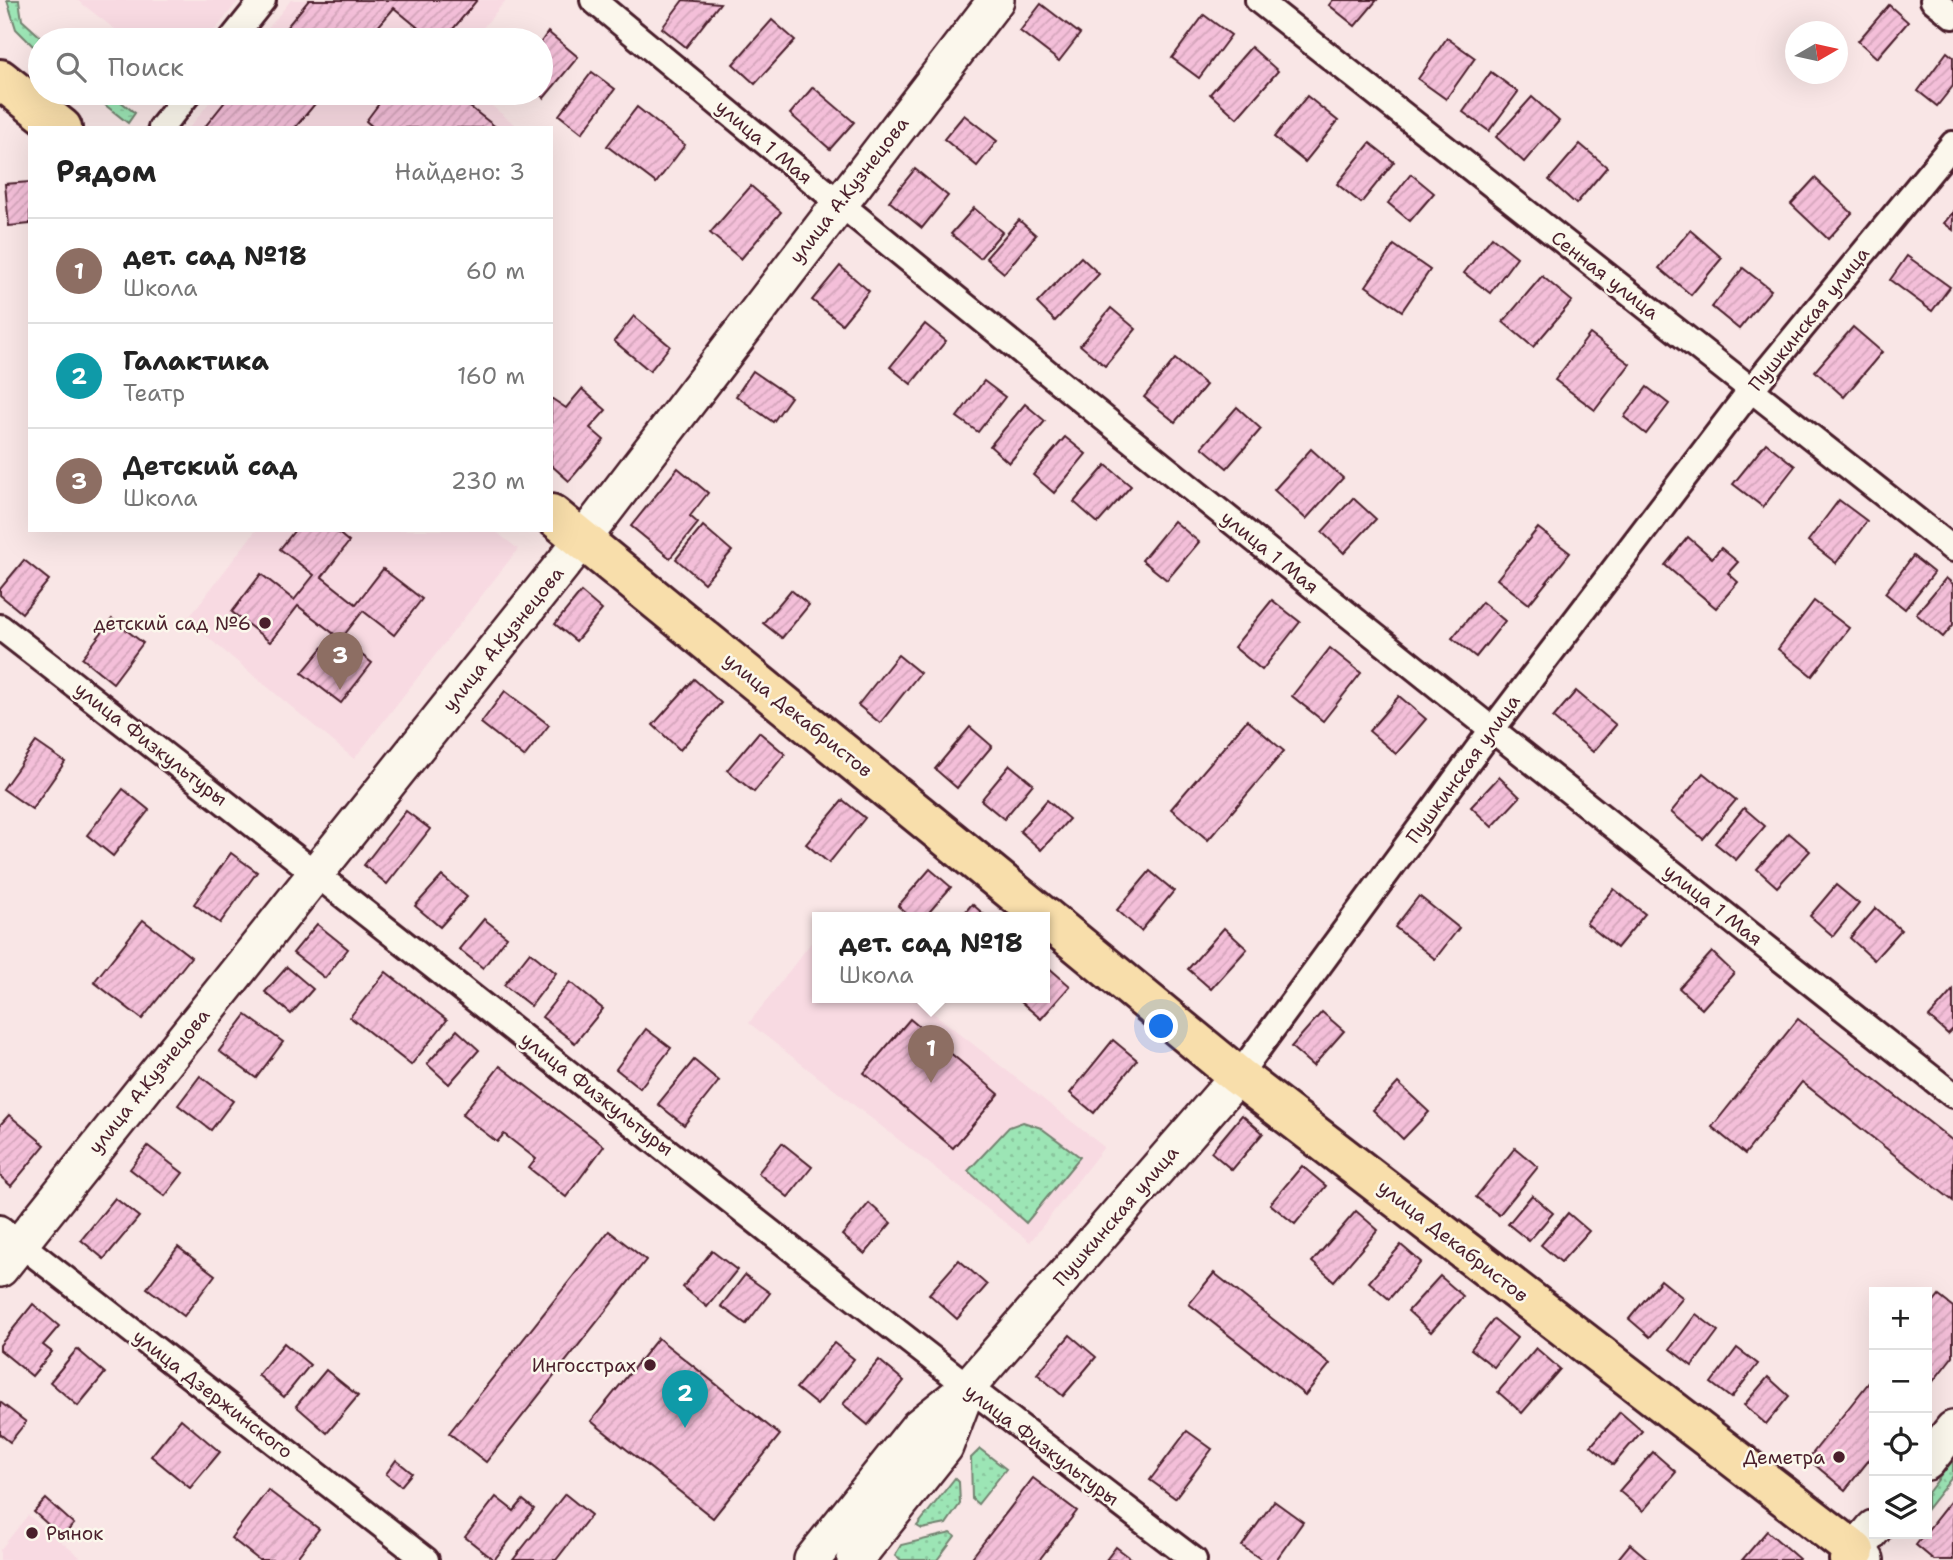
<!DOCTYPE html>
<html lang="ru">
<head>
<meta charset="utf-8">
<style>
	body { margin:0; font-family:"Shantell Sans",sans-serif; background:#f6f6f6; color:#222 }
	.controls { position:absolute; right:21px; bottom:21px; display:grid; overflow:hidden; border-radius:0px; box-shadow:0 7px 28px #0002 }
	.controls button { width:63px; height:63px; display:grid; place-items:center; padding:0; border:0; border-bottom:2px solid #e0e0e0; background:#fff; color:#222; font:35px sans-serif }
	.compass { position:absolute; left:1785px; top:21px; width:63px; height:63px; border-radius:50%; background:#fff; box-shadow:0 7px 28px #0002; rotate:81deg }
	.you { position:absolute; left:1162px; top:1027px; width:24px; height:24px; margin:-18px; border:5px solid #fff; border-radius:50%; background:#1a73e8; box-shadow:0 0 0 10px #1a73e833 }
	.badge { display:grid; place-items:center; width:46px; height:46px; border-radius:50%; background:#db2777; color:#fff; font-size:23px; font-weight:700 }
	.pin { position:absolute; translate:-50% -58px; filter:drop-shadow(0 2px 4px #0008) }
	.pin::after { content:''; position:absolute; top:37px; width:24px; height:21px; background:inherit; clip-path:polygon(0 0,100% 0,50% 100%) }
	.popup { position:absolute; left:812px; top:912px; width:238px; height:91px; box-sizing:border-box; display:grid; place-content:center; border-radius:0px; background:#fff; filter:drop-shadow(0 2px 5px #0005); font-size:23px; white-space:nowrap; color:#767676 }
	.popup b { font-size:26px; color:#222 }
	.popup::after { content:''; position:absolute; left:50%; top:100%; margin-left:-14px; border:14px solid transparent; border-top-color:#fff }
	.list { margin:0; padding:0; list-style:none }
	h2 { display:flex; justify-content:space-between; align-items:center; height:91px; margin:0; padding:0 28px; font-size:30px }
	h2 small { font-size:23px; font-weight:400; color:#767676 }
	.list li { display:grid; grid-template-columns:46px 1fr auto; gap:21px; align-items:center; box-sizing:border-box; height:105px; padding:0 28px; border-top:2px solid #e0e0e0 }
	.list b { display:block; font-size:26px; white-space:nowrap }
	.list p { margin:0; font-size:23px; white-space:nowrap; color:#767676 }
	.list em { font-size:23px; font-style:normal; color:#767676 }
	.icon { flex:none; width:38px; height:38px; fill:none; stroke:currentColor; stroke-width:2; stroke-linecap:round; stroke-linejoin:round }
	.map { position:relative; flex:none; width:1953px; height:1560px; overflow:hidden }
	.search { position:absolute; background:#fff; box-shadow:0 7px 28px #0002; left:28px; top:28px; width:525px; height:77px; display:flex; align-items:center; gap:18px; box-sizing:border-box; padding:0 24px; border-radius:38px; color:#767676; font-size:26px }
	.panel { position:absolute; background:#fff; box-shadow:0 7px 28px #0002; left:28px; top:126px; width:525px; height:406px; border-radius:0px }
	.map>svg:first-child { display:block }
	.built { fill:#f8dae2 }
	.grass { fill:url(#grass-dots); stroke:#738270; stroke-width:2 }
	.building { fill:url(#building-hatch); stroke:#4a1f2b; stroke-width:2 }
	.lines { fill:none; stroke-linecap:round; stroke-linejoin:round }
	.street-casing { stroke:#4a1f2b; stroke-width:30 }
	.secondary-casing { stroke:#4a1f2b; stroke-width:40 }
	.primary-casing { stroke:#4a1f2b; stroke-width:44 }
	.street { stroke:#fbf7ec; stroke-width:24 }
	.secondary { stroke:#fbf7ec; stroke-width:35 }
	.primary { stroke:#f8deab; stroke-width:38 }
	.poi-dot { fill:#4a1f2b; stroke:#fbf7ec; stroke-width:2.5 }
	.labels { text-anchor:middle; dominant-baseline:central; stroke-width:5; stroke-linejoin:round; paint-order:stroke }
	.street-label { font-size:19px; fill:#4a1f2b; stroke:#fbf7ec }
	.poi-label { font-size:19px; fill:#4a1f2b; stroke:#fbf7ec; text-anchor:end }
</style>
</head>
<body>
<div class="map">
<svg width="1953" height="1560" viewBox="0 0 1953 1560">
	<defs>
		<pattern id="grass-dots" width="8" height="8" patternUnits="userSpaceOnUse" patternTransform="scale(1.75)"><rect width="8" height="8" fill="#9ce5b5"/><path d="M2 2h.1M6 6h.1" fill="none" stroke="#88c49c" stroke-width="1.8" stroke-linecap="round"/></pattern>
		<pattern id="building-hatch" width="6" height="6" patternUnits="userSpaceOnUse" patternTransform="scale(1.75)"><rect width="6" height="6" fill="#f4bfd9"/><path d="M-1 1l2-2M0 6l6-6M5 7l2-2" fill="none" stroke="#d3a4ba"/></pattern>
	</defs>
	<rect width="100%" height="100%" fill="#f9e6e6"/>
	<filter id="ink" filterUnits="userSpaceOnUse"><feTurbulence type="fractalNoise" baseFrequency=".0143" numOctaves="2"/><feDisplacementMap in="SourceGraphic" scale="14" xChannelSelector="R" yChannelSelector="G"/><feConvolveMatrix kernelMatrix="1 2 1 2 8 2 1 2 1" color-interpolation-filters="sRGB"/></filter>
	<g filter="url(#ink)">
		<g class="built">
			<polygon points="77,0 239,0 207,40 129,40"/>
			<polygon points="291,0 506,0 473,40 259,40"/>
			<polygon points="217,93 476,93 519,128 189,128"/>
			<polygon points="256,530 494,530 518,549 354,759 187,620"/>
			<polygon points="817,935 817,997 913,997 1104,1147 1030,1242 749,1023"/>
			<polygon points="28,1515 80,1557 77,1560 0,1560 0,1550"/>
		</g>
		<g class="grass">
			<polygon points="7,0 19,0 22,20 44,40 40,40 40,53 16,29"/>
			<polygon points="90,93 110,93 135,113 128,123"/>
			<polygon points="1023,1122 1041,1128 1080,1157 1026,1223 968,1171 1009,1127"/>
			<polygon points="980,1449 1006,1469 978,1504 972,1499 971,1458"/>
			<polygon points="1953,1460 1953,1476 1927,1509 1927,1494"/>
			<polygon points="955,1478 959,1482 960,1504 946,1524 922,1529 917,1526"/>
			<polygon points="951,1533 955,1536 937,1560 901,1560 895,1555 901,1545"/>
		</g>
		<g class="building">
			<polygon points="309,0 477,0 444,40 433,40 394,8 367,40 276,40"/>
			<polygon points="683,0 720,3 686,47 662,28"/>
			<polygon points="1333,0 1377,0 1355,26 1329,5"/>
			<polygon points="1041,4 1080,34 1059,61 1020,31"/>
			<polygon points="1889,5 1908,22 1877,58 1858,41"/>
			<polygon points="1204,15 1231,35 1199,78 1172,58"/>
			<polygon points="772,20 795,40 755,84 733,64"/>
			<polygon points="548,32 578,57 544,98 538,93 541,93 541,42"/>
			<polygon points="1447,38 1475,58 1446,99 1418,79"/>
			<polygon points="1251,47 1278,71 1237,118 1210,94"/>
			<polygon points="1947,52 1953,57 1953,86 1937,106 1918,91"/>
			<polygon points="592,72 615,89 582,133 559,115"/>
			<polygon points="1491,72 1518,92 1489,131 1463,112"/>
			<polygon points="813,87 854,122 830,149 790,114"/>
			<polygon points="232,93 324,93 295,128 204,128"/>
			<polygon points="387,93 452,93 497,128 374,128 366,121"/>
			<polygon points="1307,96 1338,121 1305,162 1274,137"/>
			<polygon points="1532,97 1559,121 1524,162 1496,137"/>
			<polygon points="637,107 685,145 656,183 607,146"/>
			<polygon points="964,115 997,141 977,166 944,139"/>
			<polygon points="1370,143 1394,162 1361,203 1337,184"/>
			<polygon points="1580,144 1607,167 1576,204 1549,180"/>
			<polygon points="915,169 948,196 922,228 889,201"/>
			<polygon points="1411,174 1434,193 1410,221 1388,203"/>
			<polygon points="1815,178 1852,213 1828,239 1791,204"/>
			<polygon points="30,182 30,224 9,226 5,184"/>
			<polygon points="751,186 781,212 741,259 710,233"/>
			<polygon points="974,208 1002,232 980,258 951,234"/>
			<polygon points="1953,212 1953,230 1944,223"/>
			<polygon points="1019,220 1036,235 1004,273 986,258"/>
			<polygon points="1690,230 1722,258 1691,295 1659,268"/>
			<polygon points="1492,237 1517,257 1490,293 1464,273"/>
			<polygon points="1394,245 1430,270 1402,311 1366,286"/>
			<polygon points="1907,256 1950,287 1932,311 1890,280"/>
			<polygon points="1081,257 1099,274 1055,321 1037,303"/>
			<polygon points="840,266 869,291 842,324 812,300"/>
			<polygon points="1743,268 1771,290 1739,329 1712,307"/>
			<polygon points="1542,276 1572,301 1533,347 1503,322"/>
			<polygon points="1111,308 1136,329 1105,366 1080,345"/>
			<polygon points="634,316 670,346 650,371 614,341"/>
			<polygon points="925,324 946,341 911,384 890,367"/>
			<polygon points="1853,327 1882,352 1844,397 1815,371"/>
			<polygon points="1590,334 1630,364 1595,410 1555,380"/>
			<polygon points="1175,359 1206,385 1175,422 1144,397"/>
			<polygon points="753,371 791,397 773,422 736,396"/>
			<polygon points="984,381 1005,397 978,432 957,417"/>
			<polygon points="1647,387 1669,404 1646,434 1624,417"/>
			<polygon points="582,389 606,410 590,428 604,440 569,481 551,465 551,398 566,408"/>
			<polygon points="1025,404 1045,421 1009,463 990,446"/>
			<polygon points="1237,407 1261,429 1227,468 1202,447"/>
			<polygon points="1065,437 1086,454 1054,493 1033,475"/>
			<polygon points="1766,443 1795,466 1763,507 1733,484"/>
			<polygon points="1311,449 1343,478 1306,519 1274,490"/>
			<polygon points="1106,465 1131,486 1098,523 1074,502"/>
			<polygon points="678,468 708,493 690,516 698,523 670,558 631,526"/>
			<polygon points="1353,498 1376,519 1344,553 1322,532"/>
			<polygon points="1839,500 1867,521 1836,563 1808,541"/>
			<polygon points="1174,521 1199,542 1167,580 1142,560"/>
			<polygon points="703,526 732,551 704,583 676,559"/>
			<polygon points="1538,528 1570,553 1529,604 1497,579"/>
			<polygon points="295,530 335,530 349,542 322,577 356,604 383,569 422,599 394,635 363,611 341,639 372,663 341,703 302,673 334,634 298,606 270,642 232,612 261,574 294,600 314,575 280,549"/>
			<polygon points="1688,537 1712,558 1721,548 1738,562 1728,573 1738,582 1716,608 1665,565"/>
			<polygon points="1913,556 1934,573 1905,609 1885,593"/>
			<polygon points="24,560 49,580 22,613 0,595 0,589"/>
			<polygon points="1946,578 1953,584 1953,625 1943,637 1916,614"/>
			<polygon points="791,590 809,605 782,638 763,623"/>
			<polygon points="581,592 602,610 576,641 555,624"/>
			<polygon points="1272,600 1300,622 1262,670 1234,647"/>
			<polygon points="1814,601 1849,628 1812,676 1778,649"/>
			<polygon points="1482,602 1505,621 1476,657 1452,638"/>
			<polygon points="112,619 143,643 113,683 82,658"/>
			<polygon points="1330,648 1361,673 1323,721 1292,696"/>
			<polygon points="898,655 920,673 880,723 858,705"/>
			<polygon points="694,679 721,703 680,750 653,725"/>
			<polygon points="505,691 549,725 524,757 481,723"/>
			<polygon points="1576,691 1616,725 1593,752 1553,718"/>
			<polygon points="1399,696 1426,719 1396,754 1369,731"/>
			<polygon points="1247,720 1284,751 1208,840 1171,809"/>
			<polygon points="970,727 992,746 957,788 935,769"/>
			<polygon points="759,732 785,754 754,792 727,770"/>
			<polygon points="36,742 65,762 32,809 3,789"/>
			<polygon points="1010,765 1033,784 1004,819 981,800"/>
			<polygon points="1703,773 1736,800 1703,839 1671,812"/>
			<polygon points="1499,777 1520,797 1492,827 1471,807"/>
			<polygon points="123,789 149,810 113,856 87,835"/>
			<polygon points="843,800 865,818 829,863 806,844"/>
			<polygon points="1047,800 1069,819 1041,850 1020,831"/>
			<polygon points="1744,808 1765,826 1736,860 1715,843"/>
			<polygon points="406,811 430,829 387,884 364,865"/>
			<polygon points="1789,833 1810,851 1777,887 1757,869"/>
			<polygon points="231,853 257,872 220,923 194,904"/>
			<polygon points="930,869 951,887 925,917 910,917 898,906"/>
			<polygon points="1150,871 1174,891 1141,931 1117,910"/>
			<polygon points="442,876 467,897 440,927 415,906"/>
			<polygon points="1836,885 1859,904 1833,936 1810,916"/>
			<polygon points="1614,889 1645,914 1617,948 1586,923"/>
			<polygon points="1419,896 1459,928 1435,959 1395,927"/>
			<polygon points="972,904 987,917 961,917"/>
			<polygon points="1876,908 1901,930 1874,960 1850,938"/>
			<polygon points="484,919 507,937 483,968 459,949"/>
			<polygon points="143,920 191,957 142,1019 94,982"/>
			<polygon points="317,924 348,949 325,978 293,953"/>
			<polygon points="1224,928 1247,949 1211,989 1188,969"/>
			<polygon points="530,952 556,973 531,1006 504,985"/>
			<polygon points="1712,952 1734,973 1702,1009 1679,988"/>
			<polygon points="287,967 313,989 291,1014 265,992"/>
			<polygon points="1048,967 1070,986 1041,1019 1020,1001 1023,997 1045,997 1045,971"/>
			<polygon points="386,972 447,1020 411,1065 350,1017"/>
			<polygon points="570,982 603,1009 575,1043 542,1017"/>
			<polygon points="1953,990 1953,1029 1948,1034 1929,1017"/>
			<polygon points="1322,1012 1344,1031 1313,1066 1291,1047"/>
			<polygon points="246,1015 283,1042 256,1078 219,1051"/>
			<polygon points="910,1019 999,1094 953,1148 864,1073"/>
			<polygon points="1798,1019 1953,1141 1953,1201 1802,1082 1745,1154 1712,1127"/>
			<polygon points="646,1029 671,1048 640,1088 616,1069"/>
			<polygon points="457,1030 479,1050 449,1084 427,1064"/>
			<polygon points="1113,1040 1137,1060 1094,1113 1070,1093"/>
			<polygon points="694,1060 719,1081 684,1125 658,1104"/>
			<polygon points="500,1066 604,1146 566,1197 529,1168 536,1159 504,1134 497,1142 462,1115"/>
			<polygon points="200,1076 233,1101 211,1130 178,1105"/>
			<polygon points="1398,1083 1429,1112 1403,1139 1373,1110"/>
			<polygon points="9,1115 45,1145 11,1186 0,1176 0,1125"/>
			<polygon points="1242,1115 1263,1133 1232,1170 1211,1152"/>
			<polygon points="782,1143 812,1167 788,1197 758,1173"/>
			<polygon points="148,1146 183,1173 165,1196 130,1169"/>
			<polygon points="1515,1148 1538,1167 1499,1215 1476,1197"/>
			<polygon points="1302,1166 1326,1186 1295,1224 1270,1204"/>
			<polygon points="1532,1195 1553,1213 1529,1241 1508,1224"/>
			<polygon points="115,1198 139,1217 104,1259 81,1240"/>
			<polygon points="869,1203 891,1223 865,1254 842,1235"/>
			<polygon points="1356,1211 1378,1230 1334,1281 1312,1262"/>
			<polygon points="1568,1213 1589,1231 1561,1262 1541,1245"/>
			<polygon points="609,1231 646,1260 486,1462 449,1433"/>
			<polygon points="1401,1245 1421,1262 1389,1299 1369,1282"/>
			<polygon points="178,1247 215,1275 184,1316 147,1288"/>
			<polygon points="712,1251 737,1270 707,1307 683,1287"/>
			<polygon points="959,1260 987,1285 957,1319 929,1294"/>
			<polygon points="1214,1273 1330,1364 1305,1395 1189,1304"/>
			<polygon points="745,1275 770,1293 746,1324 721,1306"/>
			<polygon points="1440,1276 1463,1296 1431,1332 1408,1311"/>
			<polygon points="1661,1280 1683,1298 1650,1337 1629,1319"/>
			<polygon points="1939,1296 1953,1307 1953,1356 1927,1389 1927,1311"/>
			<polygon points="33,1304 59,1326 43,1345 52,1352 32,1376 0,1350 0,1345"/>
			<polygon points="1696,1314 1718,1331 1692,1366 1670,1349"/>
			<polygon points="1494,1319 1517,1338 1494,1367 1471,1349"/>
			<polygon points="1070,1335 1096,1357 1063,1396 1037,1374"/>
			<polygon points="658,1338 780,1435 713,1518 591,1421"/>
			<polygon points="284,1343 310,1365 284,1397 258,1375"/>
			<polygon points="834,1343 854,1359 817,1405 796,1388"/>
			<polygon points="1536,1348 1560,1369 1522,1413 1498,1392"/>
			<polygon points="1737,1348 1758,1364 1731,1398 1711,1383"/>
			<polygon points="77,1349 105,1373 78,1406 50,1382"/>
			<polygon points="879,1360 904,1381 868,1425 843,1404"/>
			<polygon points="326,1370 358,1396 327,1433 296,1406"/>
			<polygon points="1874,1376 1874,1454 1845,1490 1808,1459"/>
			<polygon points="1768,1377 1789,1396 1766,1424 1744,1405"/>
			<polygon points="0,1402 26,1422 10,1442 0,1434"/>
			<polygon points="1620,1412 1642,1431 1613,1465 1591,1446"/>
			<polygon points="181,1419 220,1452 190,1488 151,1456"/>
			<polygon points="1187,1431 1212,1449 1175,1498 1150,1480"/>
			<polygon points="1653,1452 1676,1472 1643,1511 1619,1491"/>
			<polygon points="396,1460 412,1473 401,1486 386,1474"/>
			<polygon points="1033,1478 1077,1511 1039,1560 970,1560"/>
			<polygon points="268,1490 319,1529 295,1560 259,1560 231,1538"/>
			<polygon points="565,1494 591,1515 556,1560 513,1560"/>
			<polygon points="496,1497 514,1511 523,1500 534,1509 494,1560 465,1537"/>
			<polygon points="1953,1498 1953,1560 1934,1560 1916,1545"/>
			<polygon points="46,1499 74,1524 62,1537 34,1512"/>
			<polygon points="1274,1501 1303,1522 1276,1560 1262,1560 1242,1546"/>
			<polygon points="1767,1531 1799,1559 1798,1560 1742,1560"/>
			<polygon points="1630,1544 1649,1560 1617,1560"/>
			<polygon points="1116,1547 1133,1560 1106,1560"/>
		</g>
		<g class="lines">
			<g class="street-casing">
				<g id="street">
					<path d="M593,0C1041,372 1496,734 1953,1095"/>
					<polyline points="1258,0 1953,549"/>
					<polyline points="1933,0 1953,16"/>
					<polyline points="231,40 263,0"/>
					<polyline points="161,128 189,93"/>
					<path d="M0,627C400,936 792,1255 1194,1560"/>
					<polyline points="1238,1076 1491,731 1750,391 1953,144"/>
					<polyline points="0,1228 426,1560"/>
				</g>
			</g>
			<g class="secondary-casing">
				<g id="secondary">
					<polyline points="0,1269 583,539 996,0"/>
					<polyline points="1927,1462 1953,1429"/>
					<polyline points="812,1560 918,1427 967,1388 1238,1076"/>
					<polyline points="855,1560 945,1447 967,1389"/>
					<polyline points="1866,1560 1855,1551 1874,1528"/>
				</g>
			</g>
			<g class="primary-casing">
				<g id="primary">
					<polyline points="0,79 62,128"/>
					<polyline points="551,514 1044,917"/>
					<polyline points="1045,917 1238,1076 1855,1551 1849,1560"/>
				</g>
			</g>
			<use href="#street" class="street"/>
			<use href="#secondary" class="secondary"/>
			<use href="#primary" class="primary"/>
		</g>
	</g>
	<g class="poi-dot">
		<circle cx="265" cy="623" r="7"/>
		<circle cx="650" cy="1365" r="7"/>
		<circle cx="1839" cy="1457" r="7"/>
		<circle cx="32" cy="1533" r="7"/>
	</g>
	<g class="labels">
		<g class="street-label">
			<text transform="translate(764 142) rotate(40)">улица 1 Мая</text>
			<text transform="translate(849 190) rotate(-52)">улица А.Кузнецова</text>
			<text transform="translate(1605 275) rotate(38)">Сенная улица</text>
			<text transform="translate(1809 319) rotate(-51)">Пушкинская улица</text>
			<text transform="translate(1270 552) rotate(39)">улица 1 Мая</text>
			<text transform="translate(503 639) rotate(-51)">улица А.Кузнецова</text>
			<text transform="translate(798 715) rotate(39)">улица Декабристов</text>
			<text transform="translate(151 744) rotate(38)">улица Физкультуры</text>
			<text transform="translate(1463 769) rotate(-54)">Пушкинская улица</text>
			<text transform="translate(1713 905) rotate(38)">улица 1 Мая</text>
			<text transform="translate(149 1081) rotate(-51)">улица А.Кузнецова</text>
			<text transform="translate(597 1094) rotate(38)">улица Физкультуры</text>
			<text transform="translate(1116 1216) rotate(-49)">Пушкинская улица</text>
			<text transform="translate(1453 1241) rotate(38)">улица Декабристов</text>
			<text transform="translate(213 1394) rotate(38)">улица Дзержинского</text>
			<text transform="translate(1042 1445) rotate(37)">улица Физкультуры</text>
		</g>
		<g class="poi-label">
			<text x="251" y="623">детский сад №6</text>
			<text x="636" y="1365">Ингосстрах</text>
			<text x="1825" y="1457">Деметра</text>
			<text x="46" y="1533" text-anchor="start">Рынок</text>
		</g>
	</g>
</svg>
<div class="controls">
<button>+</button>
<button>−</button>
<button><svg class="icon" aria-label="locate" viewBox="0 0 24 24"><circle cx="12" cy="12" r="6"/><path d="M12 2v4M12 18v4M2 12h4M18 12h4"/></svg></button>
<button><svg class="icon" aria-label="layers" viewBox="0 0 24 24"><path d="M12 4l9 5-9 5-9-5zM3 14l9 5 9-5"/></svg></button>
</div>
<svg class="compass" viewBox="-18 -18 36 36"><path d="M0-13l5 13h-10z" fill="#e53935"/><path d="M0 13l5-13h-10z" fill="#767676"/></svg>
<div class="you"></div>
<div class="pin badge" style="left:931px;top:1083px;background:#8d6e63">1</div>
<div class="popup"><b>дет. сад №18</b>Школа</div>
<div class="pin badge" style="left:685px;top:1428px;background:#0f9aa8">2</div>
<div class="pin badge" style="left:340px;top:690px;background:#8d6e63">3</div>
<div class="search"><svg class="icon" aria-label="search" viewBox="0 0 24 24"><circle cx="10" cy="10" r="6"/><path d="M15 15l6 6"/></svg>Поиск</div>
<section class="panel">
<h2>Рядом<small>Найдено: 3</small></h2>
<ul class="list">
<li><span class="badge" style="background:#8d6e63">1</span><div><b>дет. сад №18</b><p>Школа</p></div><em>60 m</em></li>
<li><span class="badge" style="background:#0f9aa8">2</span><div><b>Галактика</b><p>Театр</p></div><em>160 m</em></li>
<li><span class="badge" style="background:#8d6e63">3</span><div><b>Детский сад</b><p>Школа</p></div><em>230 m</em></li>
</ul>
</section>
</div>
</body>
</html>
